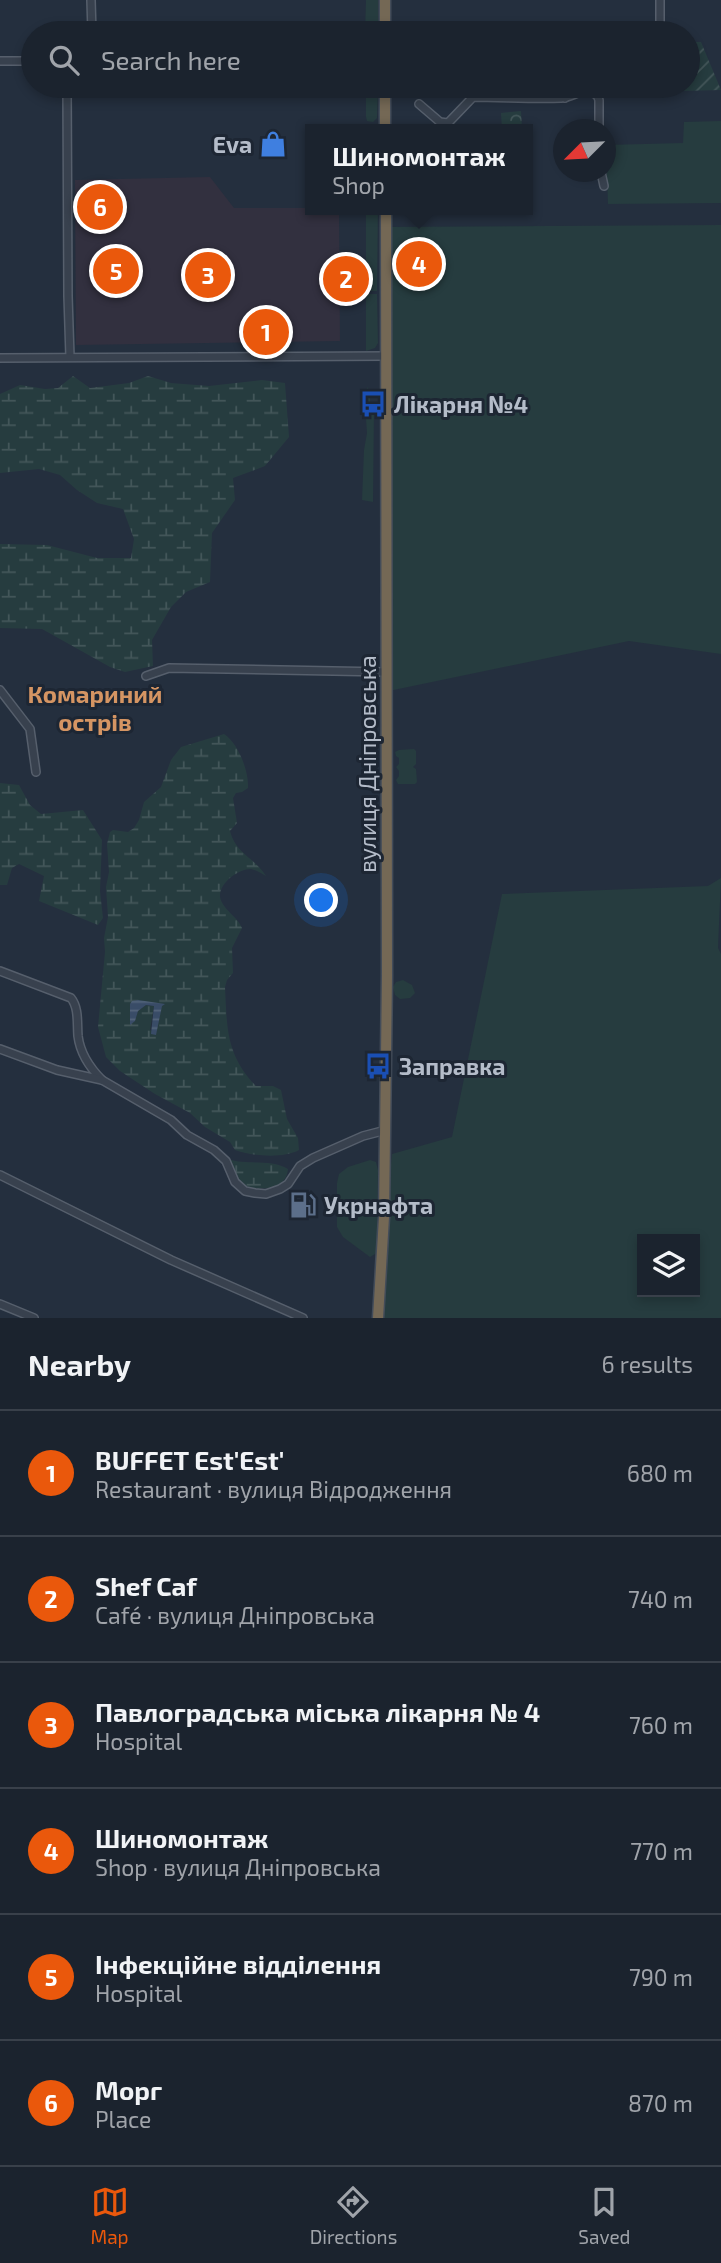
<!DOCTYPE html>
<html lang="en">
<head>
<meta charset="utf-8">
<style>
	body { margin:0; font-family:"Exo 2",sans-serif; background:#242b36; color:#f1f3f6 }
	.controls { position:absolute; right:21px; bottom:21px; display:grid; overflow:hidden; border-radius:0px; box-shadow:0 4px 10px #0003 }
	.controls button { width:63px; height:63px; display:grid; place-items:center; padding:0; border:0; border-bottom:2px solid #39404a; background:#1b232e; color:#f1f3f6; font:35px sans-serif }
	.compass { position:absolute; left:553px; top:119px; width:63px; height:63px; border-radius:50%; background:#1b232e; box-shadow:0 4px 10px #0003; rotate:246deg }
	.you { position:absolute; left:322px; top:901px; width:24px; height:24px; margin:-18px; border:5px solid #fff; border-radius:50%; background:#1a73e8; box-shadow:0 0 0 10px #1a73e833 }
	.badge { display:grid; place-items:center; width:46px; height:46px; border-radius:50%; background:#ea580c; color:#fff; font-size:23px; font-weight:700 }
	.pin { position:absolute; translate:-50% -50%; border:4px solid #fff; box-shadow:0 2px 7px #0006 }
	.popup { position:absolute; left:305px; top:124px; width:228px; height:91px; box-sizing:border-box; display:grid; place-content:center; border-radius:0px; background:#1b232e; filter:drop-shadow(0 2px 5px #0005); font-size:23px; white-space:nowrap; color:#a0a4aa }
	.popup b { font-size:26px; color:#f1f3f6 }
	.popup::after { content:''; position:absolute; left:50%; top:100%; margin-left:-14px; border:14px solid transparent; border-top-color:#1b232e }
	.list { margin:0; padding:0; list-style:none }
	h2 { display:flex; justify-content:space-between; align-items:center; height:91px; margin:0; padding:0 28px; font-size:30px }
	h2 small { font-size:23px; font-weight:400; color:#a0a4aa }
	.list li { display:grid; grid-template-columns:46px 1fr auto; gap:21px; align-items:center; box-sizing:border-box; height:126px; padding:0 28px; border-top:2px solid #39404a }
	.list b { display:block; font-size:26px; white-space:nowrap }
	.list p { margin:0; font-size:23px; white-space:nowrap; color:#a0a4aa }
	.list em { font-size:23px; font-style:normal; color:#a0a4aa }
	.icon { flex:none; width:38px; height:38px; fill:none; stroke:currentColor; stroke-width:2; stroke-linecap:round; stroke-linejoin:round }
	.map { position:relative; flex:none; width:721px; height:1318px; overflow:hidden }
	.search { position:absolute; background:#1b232e; box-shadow:0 4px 10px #0003; left:21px; right:21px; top:21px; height:77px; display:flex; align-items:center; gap:18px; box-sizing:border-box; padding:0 24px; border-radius:38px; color:#a0a4aa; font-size:26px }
	.sheet { height:847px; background:#1b232e }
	nav { display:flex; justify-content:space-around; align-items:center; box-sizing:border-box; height:98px; border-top:2px solid #39404a; background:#1b232e; font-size:19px; color:#a0a4aa }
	nav a { display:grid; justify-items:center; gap:4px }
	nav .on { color:#ea580c }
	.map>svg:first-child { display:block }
	.medical { fill:#32303f }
	.grass { fill:#263c3f; fill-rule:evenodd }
	.forest { fill:url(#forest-crowns) }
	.wetland { fill:url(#wetland-marsh); fill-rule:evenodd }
	.garden { fill:url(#garden-furrows) }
	.water { fill:url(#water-rules) }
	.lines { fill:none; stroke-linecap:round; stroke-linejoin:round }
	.minor-casing { stroke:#565f6c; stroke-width:10 }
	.highway-casing { stroke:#434c59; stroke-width:13 }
	.minor { stroke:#38414e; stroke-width:7 }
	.highway { stroke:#746855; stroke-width:10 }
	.labels { text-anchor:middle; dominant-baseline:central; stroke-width:6; stroke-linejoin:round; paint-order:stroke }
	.poi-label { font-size:23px; font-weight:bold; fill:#b4bcc9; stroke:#1d2633; text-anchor:start }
	.street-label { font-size:23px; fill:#b4bcc9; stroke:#1d2633 }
	.neighbourhood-label { font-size:24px; font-weight:bold; fill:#d59563; stroke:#1d2633 }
</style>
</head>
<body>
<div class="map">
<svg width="721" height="1318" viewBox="0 0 721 1318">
	<defs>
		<pattern id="forest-crowns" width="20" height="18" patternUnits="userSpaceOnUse" patternTransform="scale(1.75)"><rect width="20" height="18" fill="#263c3f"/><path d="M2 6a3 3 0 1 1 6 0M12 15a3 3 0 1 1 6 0" fill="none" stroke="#435659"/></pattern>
		<pattern id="wetland-marsh" width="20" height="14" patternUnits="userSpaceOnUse" patternTransform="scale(1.75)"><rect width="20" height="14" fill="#263c3f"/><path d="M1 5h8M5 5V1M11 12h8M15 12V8" fill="none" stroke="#435659"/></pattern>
		<pattern id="garden-furrows" width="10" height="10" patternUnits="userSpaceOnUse" patternTransform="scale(1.75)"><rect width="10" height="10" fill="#263c3f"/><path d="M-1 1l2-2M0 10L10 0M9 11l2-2" fill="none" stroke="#435659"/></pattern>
		<pattern id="water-rules" width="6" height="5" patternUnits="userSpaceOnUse" patternTransform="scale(1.75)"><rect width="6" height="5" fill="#394c67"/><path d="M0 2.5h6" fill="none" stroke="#53647b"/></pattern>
	</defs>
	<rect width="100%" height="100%" fill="#242f3e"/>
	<polygon class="medical" points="210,177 234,208 310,208 310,210 339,210 340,341 76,345 75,180"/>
	<g class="grass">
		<polygon points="366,0 378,0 378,33 365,33"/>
		<polygon points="366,90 378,90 377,118 373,122 367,121 366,117"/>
		<polygon points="721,121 721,203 608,204 606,145 683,143 684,122"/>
		<polygon points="366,210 378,210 377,291 366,291"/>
		<polygon points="721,225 721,654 629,641 384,692 384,227"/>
		<polygon points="366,294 377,294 378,343 375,348 366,351"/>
		<polygon points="367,387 373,395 370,398 370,406 374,410 373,502 362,500 364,450 367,433 365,406"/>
		<polygon points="414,749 416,751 416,764 413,767 416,769 417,782 415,784 398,784 396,780 399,776 399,771 396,767 399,764 399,758 396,756 395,752 399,750"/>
		<path d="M721,878L718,948L721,954V1318H376L392,1154L452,1137L502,894L708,886ZM642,1239H695V1292H642Z"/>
		<polygon points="403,980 412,985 415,993 410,998 400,999 395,995 393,987 396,982"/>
		<polygon points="370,1160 376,1162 378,1170 377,1250 375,1254 370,1257 343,1237 337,1227 337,1183 339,1174 348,1167"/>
	</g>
	<polygon class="forest" points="521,111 522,128 502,129 501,113"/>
	<g class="wetland">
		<polygon points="73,376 90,388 129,383 148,376 171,383 209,386 262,380 285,383 289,437 265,466 233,478 235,500 212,533 210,582 186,592 171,607 152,640 153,666 125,672 110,667 42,629 0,628 0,544 47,545 97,558 131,558 134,539 123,509 97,503 77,490 60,475 39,469 0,473 0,394 20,385 45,389 58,388"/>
		<path d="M224,734C238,743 249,771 248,788L242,792L236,793L233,798L237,823L230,831C236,854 254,857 266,876C261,873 256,870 251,869C238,869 219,883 220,897C222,909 238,917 242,928L232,948L233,973L227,980L225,987C227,1028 226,1055 256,1086H273L281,1090L287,1119L298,1138L299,1150C283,1159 251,1156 235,1150L230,1142L205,1127L190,1113L155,1094L120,1071L106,1057L98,1027L105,952L104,938L108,917L106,887L109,872L107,844L110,832L113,830L128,832L134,828L139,820L144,802L161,787L171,760L181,747ZM142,1001L154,1004L161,1009L156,1033L150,1030L154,1006L146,1005L138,1011L135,1020L131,1024L130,1004Z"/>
		<polygon points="0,783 19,785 30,805 41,814 83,810 102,840 100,891 103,918 98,925 39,901 44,876 19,864 12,868 7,885 0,885"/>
		<path d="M228,1159C247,1166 271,1158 288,1169C286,1190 264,1190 247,1187L237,1178Z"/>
	</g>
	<polygon class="garden" points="688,42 701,42 721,90 683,91 683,86 688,86"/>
	<polygon class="water" points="138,1000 165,1004 162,1006 156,1035 151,1034 154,1006 146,1005 138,1011 135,1021 130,1025 130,1004 132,1001"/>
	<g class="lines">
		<g class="minor-casing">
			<g id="minor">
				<polyline points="91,0 92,33"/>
				<polyline points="660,0 660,33"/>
				<polyline points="0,61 33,61"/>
				<polyline points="67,86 68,296 70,357"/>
				<polyline points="556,86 565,98"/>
				<path d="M419,104L440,122L448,123L473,97C502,97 531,99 561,98C575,97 582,86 597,95L599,100V130"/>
				<polyline points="601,172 604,186"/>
				<polyline points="0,358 386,356"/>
				<polyline points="146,676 169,668 386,672"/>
				<polyline points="0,690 30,729 36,772"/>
				<path d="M0,971L71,998C79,1008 77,1023 78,1036C80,1052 90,1068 102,1080"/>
				<polyline points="0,1049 57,1070 102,1080 171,1120 187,1135 214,1150 226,1161 235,1182 245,1191 255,1193 266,1194 280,1189 288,1184 300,1166 313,1158 363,1136 386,1130"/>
				<polyline points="0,1175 171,1260 303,1318"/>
				<polyline points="0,1304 34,1318"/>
			</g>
		</g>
		<g class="highway-casing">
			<g id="highway">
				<polyline points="385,0 385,33"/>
				<polyline points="385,86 385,129"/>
				<polyline points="378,1318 384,1217 387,975 386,210"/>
			</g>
		</g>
		<use href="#minor" class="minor"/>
		<use href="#highway" class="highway"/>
	</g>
	<defs>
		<g id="shop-bare" transform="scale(2.1)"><path d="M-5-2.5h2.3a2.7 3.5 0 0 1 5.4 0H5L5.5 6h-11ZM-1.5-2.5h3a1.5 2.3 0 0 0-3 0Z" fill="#3f7fe0" stroke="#1d2633" stroke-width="2.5" paint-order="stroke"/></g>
		<g id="bus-bare" transform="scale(2.1)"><path d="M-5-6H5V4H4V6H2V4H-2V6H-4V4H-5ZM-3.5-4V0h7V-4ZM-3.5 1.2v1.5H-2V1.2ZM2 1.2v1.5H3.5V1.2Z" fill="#1a4fb4" stroke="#1d2633" stroke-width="2.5" paint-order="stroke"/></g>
		<g id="fuel-bare" transform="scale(2.1)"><path d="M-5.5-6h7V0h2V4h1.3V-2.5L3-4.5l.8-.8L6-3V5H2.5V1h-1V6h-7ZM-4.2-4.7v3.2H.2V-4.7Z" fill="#5c6f8a" stroke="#1d2633" stroke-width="2.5" paint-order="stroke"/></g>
	</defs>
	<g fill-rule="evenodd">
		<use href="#shop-bare" x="273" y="144"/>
		<use href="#bus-bare" x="373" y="404"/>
		<use href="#bus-bare" x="378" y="1066"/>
		<use href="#fuel-bare" x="303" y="1205"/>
	</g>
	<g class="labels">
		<g class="poi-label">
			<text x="252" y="144" text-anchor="end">Eva</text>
			<text x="394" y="404">Лікарня №4</text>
			<text x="399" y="1066">Заправка</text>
			<text x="324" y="1205">Укрнафта</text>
		</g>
		<g class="street-label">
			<text transform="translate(367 764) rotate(-90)">вулиця Дніпровська</text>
		</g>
		<g class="neighbourhood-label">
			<text x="95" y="693">Комариний<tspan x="95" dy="28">острів</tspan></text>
		</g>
	</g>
</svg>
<div class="controls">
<button><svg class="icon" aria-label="layers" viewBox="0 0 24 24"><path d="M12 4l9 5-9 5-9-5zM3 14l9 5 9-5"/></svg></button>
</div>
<svg class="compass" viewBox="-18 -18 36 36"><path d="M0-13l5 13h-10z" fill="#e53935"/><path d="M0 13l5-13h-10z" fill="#a0a4aa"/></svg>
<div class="you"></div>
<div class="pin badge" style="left:266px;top:332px">1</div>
<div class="pin badge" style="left:346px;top:279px">2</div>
<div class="pin badge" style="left:208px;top:275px">3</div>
<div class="pin badge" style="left:419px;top:264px">4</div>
<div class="popup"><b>Шиномонтаж</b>Shop</div>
<div class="pin badge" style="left:116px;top:271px">5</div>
<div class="pin badge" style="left:100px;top:207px">6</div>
<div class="search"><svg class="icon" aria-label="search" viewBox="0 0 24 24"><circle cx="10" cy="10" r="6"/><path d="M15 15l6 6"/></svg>Search here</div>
</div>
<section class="sheet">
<h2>Nearby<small>6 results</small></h2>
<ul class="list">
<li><span class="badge">1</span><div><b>BUFFET Est'Est'</b><p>Restaurant · вулиця Відродження</p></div><em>680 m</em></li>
<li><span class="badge">2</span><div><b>Shef Caf</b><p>Café · вулиця Дніпровська</p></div><em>740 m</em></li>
<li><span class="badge">3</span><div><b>Павлоградська міська лікарня № 4</b><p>Hospital</p></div><em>760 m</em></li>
<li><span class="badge">4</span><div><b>Шиномонтаж</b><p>Shop · вулиця Дніпровська</p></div><em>770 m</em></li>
<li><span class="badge">5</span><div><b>Інфекційне відділення</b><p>Hospital</p></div><em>790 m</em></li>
<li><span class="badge">6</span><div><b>Морг</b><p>Place</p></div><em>870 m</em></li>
</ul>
</section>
<nav>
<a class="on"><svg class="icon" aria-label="map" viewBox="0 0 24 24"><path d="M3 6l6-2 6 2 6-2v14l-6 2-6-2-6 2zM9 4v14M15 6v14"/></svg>Map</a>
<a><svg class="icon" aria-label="directions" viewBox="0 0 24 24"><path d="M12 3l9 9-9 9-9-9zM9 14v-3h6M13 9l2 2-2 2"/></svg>Directions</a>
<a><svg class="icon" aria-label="saved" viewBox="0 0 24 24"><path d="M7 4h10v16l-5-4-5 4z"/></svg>Saved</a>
</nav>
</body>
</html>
